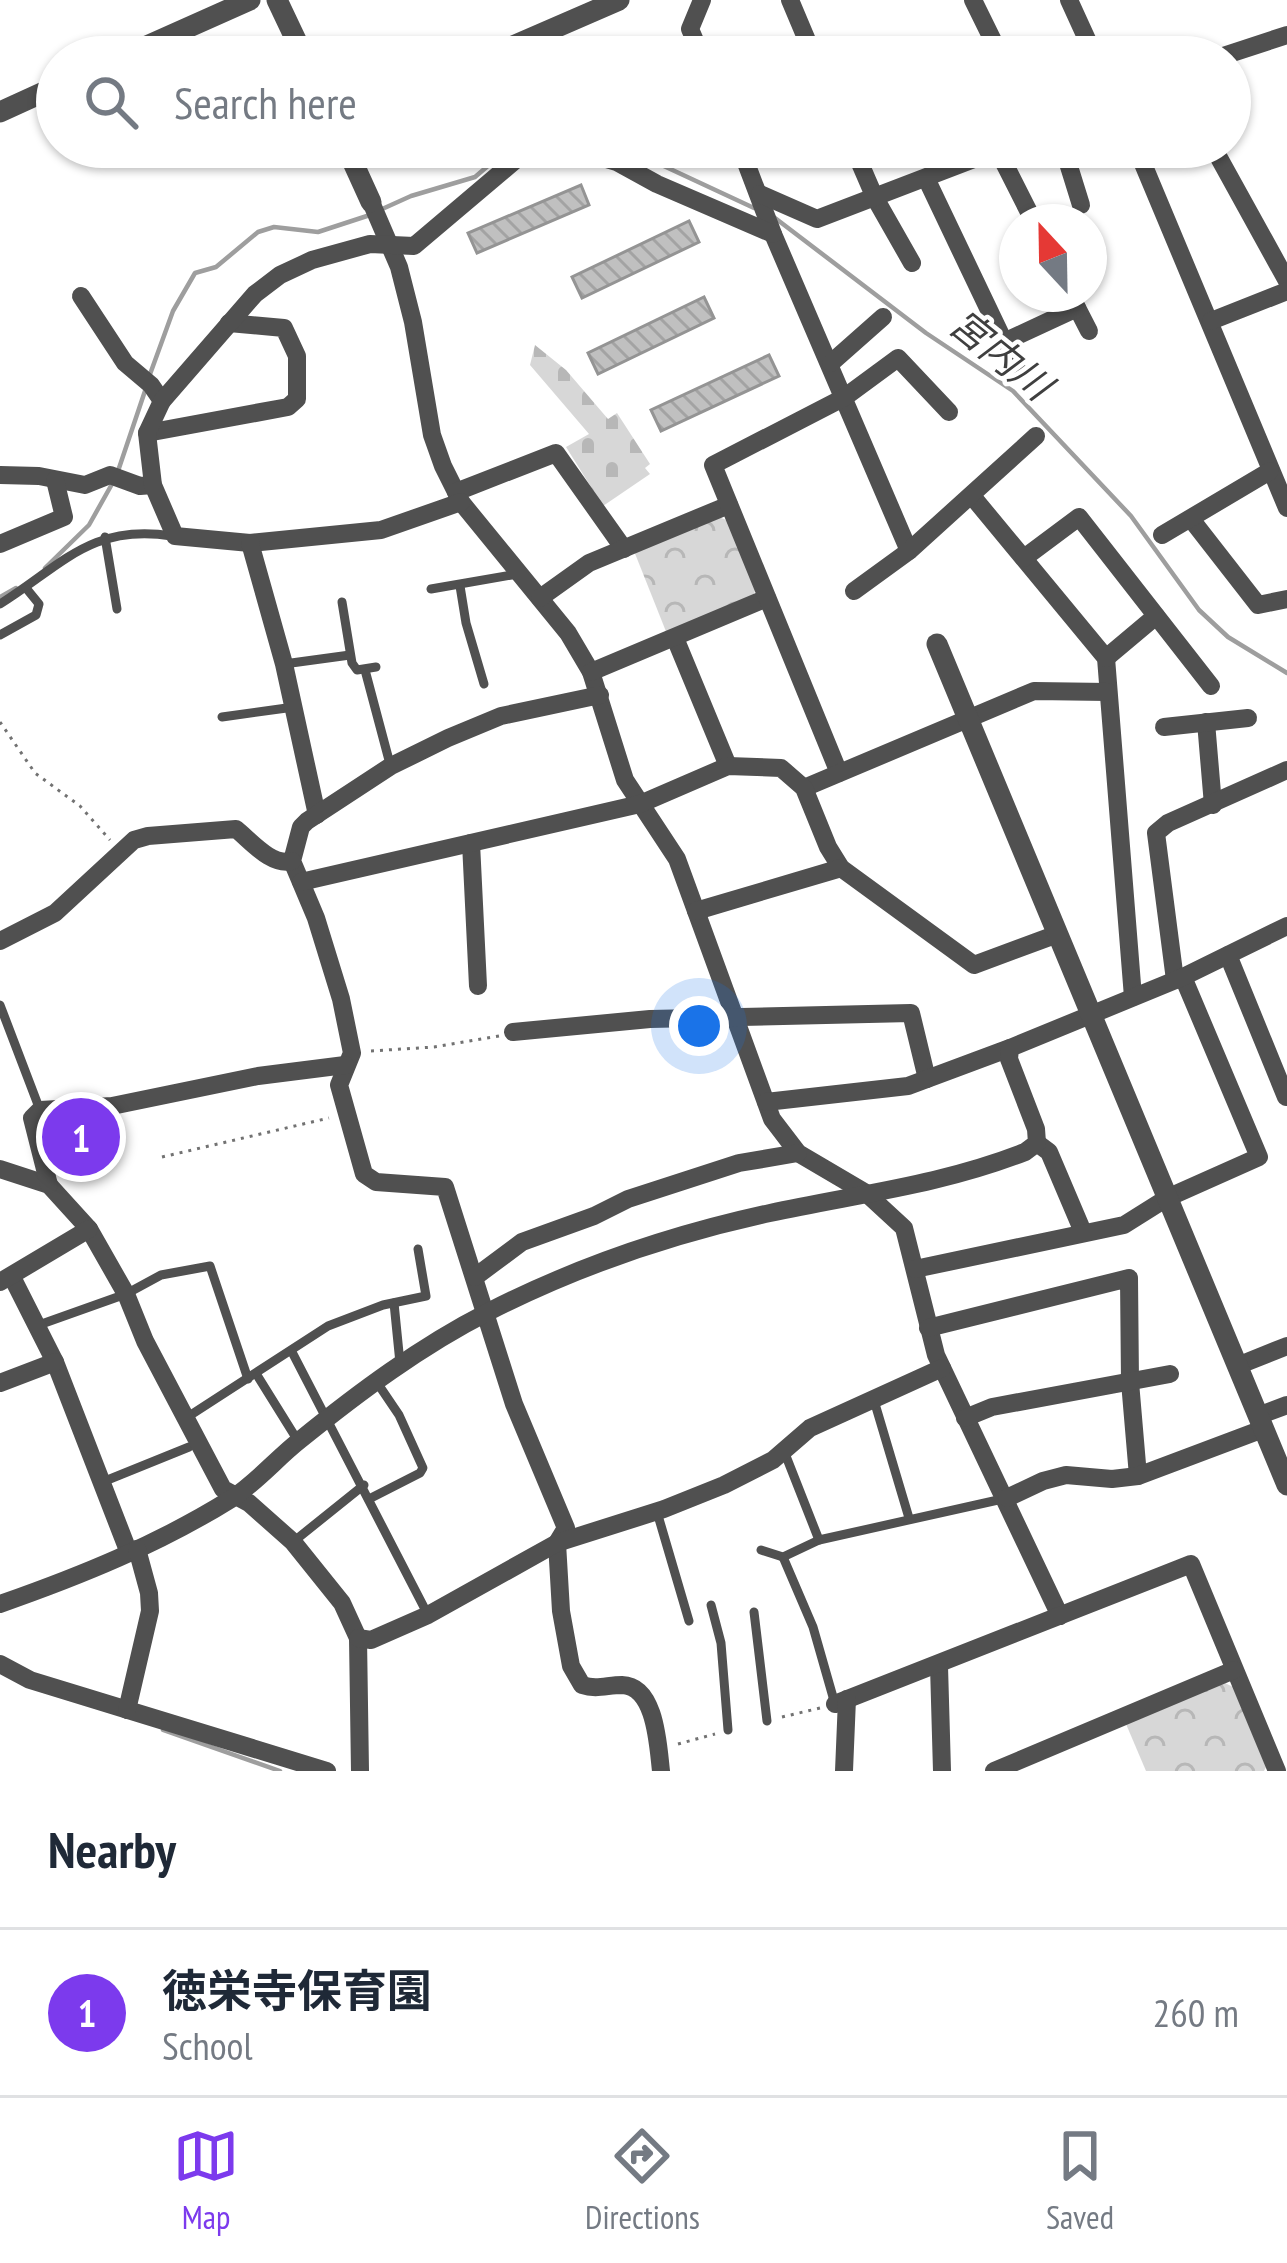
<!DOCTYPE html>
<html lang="en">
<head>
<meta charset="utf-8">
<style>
	body { margin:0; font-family:"PT Sans Narrow","Noto Sans JP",sans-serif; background:#f6f6f7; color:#1f2937 }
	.compass { position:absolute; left:999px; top:204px; width:108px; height:108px; border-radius:50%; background:#fff; box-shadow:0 3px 9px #0004; rotate:338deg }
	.you { position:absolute; left:699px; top:1026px; width:42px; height:42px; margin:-30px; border:9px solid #fff; border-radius:50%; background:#1a73e8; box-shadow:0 0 0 18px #1a73e833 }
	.badge { display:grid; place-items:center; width:78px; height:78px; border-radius:50%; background:#7c3aed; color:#fff; font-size:39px; font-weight:700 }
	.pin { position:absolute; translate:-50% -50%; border:6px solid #fff; box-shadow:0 3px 12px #0006 }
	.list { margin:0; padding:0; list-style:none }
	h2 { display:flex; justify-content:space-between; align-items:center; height:156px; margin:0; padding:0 48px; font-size:51px }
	h2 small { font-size:39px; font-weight:400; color:#747a83 }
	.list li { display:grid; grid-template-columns:78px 1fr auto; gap:36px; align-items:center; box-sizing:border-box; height:168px; padding:0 48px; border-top:3px solid #e0e1e3 }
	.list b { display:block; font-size:45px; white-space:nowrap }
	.list p { margin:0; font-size:39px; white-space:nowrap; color:#747a83 }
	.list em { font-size:39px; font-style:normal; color:#747a83 }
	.icon { flex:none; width:66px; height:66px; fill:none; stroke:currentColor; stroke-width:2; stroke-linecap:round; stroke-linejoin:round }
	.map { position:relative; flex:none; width:1287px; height:1771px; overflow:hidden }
	.search { position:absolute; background:#fff; box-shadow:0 3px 9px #0004; left:36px; right:36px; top:36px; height:132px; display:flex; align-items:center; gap:30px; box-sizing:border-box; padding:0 42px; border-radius:66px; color:#747a83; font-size:45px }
	.sheet { height:324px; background:#fff }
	nav { display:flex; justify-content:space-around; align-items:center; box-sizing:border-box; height:168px; border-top:3px solid #e0e1e3; background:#fff; font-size:33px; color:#747a83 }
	nav a { display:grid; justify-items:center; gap:6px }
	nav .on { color:#7c3aed }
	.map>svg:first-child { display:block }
	.cemetery { fill:url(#cemetery-stones) }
	.park { fill:url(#park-crowns) }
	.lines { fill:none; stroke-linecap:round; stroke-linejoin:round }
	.stream { stroke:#9e9e9e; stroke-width:4.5 }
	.building { fill:url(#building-back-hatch); stroke:#949494; stroke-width:3 }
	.path { stroke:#727272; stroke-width:3; stroke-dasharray:3 6; stroke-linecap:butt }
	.service { stroke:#505050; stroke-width:9 }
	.minor { stroke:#505050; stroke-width:18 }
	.tertiary { stroke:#505050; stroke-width:21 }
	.labels { text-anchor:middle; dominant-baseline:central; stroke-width:9; stroke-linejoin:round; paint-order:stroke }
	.water-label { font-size:39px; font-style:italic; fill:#3f3f3f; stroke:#fff }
</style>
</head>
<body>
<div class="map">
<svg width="1287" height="1771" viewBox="0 0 1287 1771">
	<defs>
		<pattern id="cemetery-stones" width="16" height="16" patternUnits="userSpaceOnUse" patternTransform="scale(3)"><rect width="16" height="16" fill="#d7d7d7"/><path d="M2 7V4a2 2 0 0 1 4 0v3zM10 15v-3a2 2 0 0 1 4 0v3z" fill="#b7b7b7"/></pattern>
		<pattern id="park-crowns" width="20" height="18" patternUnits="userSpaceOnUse" patternTransform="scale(3)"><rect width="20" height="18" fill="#d7d7d7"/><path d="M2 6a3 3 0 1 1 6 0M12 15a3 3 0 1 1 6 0" fill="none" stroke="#b7b7b7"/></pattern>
		<pattern id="building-back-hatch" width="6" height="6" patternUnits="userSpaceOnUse" patternTransform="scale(3)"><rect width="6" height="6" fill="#c0c0c0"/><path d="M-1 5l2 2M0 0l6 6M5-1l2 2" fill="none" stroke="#a3a3a3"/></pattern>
	</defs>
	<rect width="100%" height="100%" fill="#fff"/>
	<polygon class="cemetery" points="535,345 566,370 608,419 617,413 650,464 645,468 650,474 603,506 566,447 589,434 530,365"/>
	<g class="park">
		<polygon points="719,517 731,522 757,585 752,600 667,634 634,551"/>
		<polygon points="1225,1683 1233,1687 1266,1767 1264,1771 1146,1771 1126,1724"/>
	</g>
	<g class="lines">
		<g class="stream">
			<polyline points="623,147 754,208"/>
			<polyline points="380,210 411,196 475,177 510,147"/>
			<polyline points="775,218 926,333 1013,391 1131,516 1199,610 1228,637 1287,673"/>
			<polyline points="149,377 173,311 195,273 216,267 258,232 274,227 318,232 370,215"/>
			<polyline points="117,474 146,388"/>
			<polyline points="45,568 89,525 112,484"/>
			<polyline points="0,597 16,588"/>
			<polyline points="163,1730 280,1771"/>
		</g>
	</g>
	<g class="building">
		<polygon points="581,185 589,205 477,253 468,233"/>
		<polygon points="689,221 699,242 582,298 572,277"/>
		<polygon points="704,297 714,318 598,374 588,353"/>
		<polygon points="769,355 779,376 661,431 651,410"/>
	</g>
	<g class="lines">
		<g class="path">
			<polyline points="0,722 35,773 80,806 110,840"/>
			<polyline points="371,1051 434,1047 499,1036"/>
			<polyline points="162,1157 329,1118"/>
			<polyline points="782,1717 820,1708"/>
			<polyline points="678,1744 715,1734"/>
		</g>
		<g class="service">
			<polyline points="105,537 117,609"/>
			<polyline points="460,586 466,623 484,684"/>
			<polyline points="431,589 517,574"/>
			<polyline points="342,602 352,663 357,670 376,667"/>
			<path d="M0,604C62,565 92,523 172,536"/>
			<polyline points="0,635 36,615 39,604 26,588"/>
			<polyline points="284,664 350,655"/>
			<polyline points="365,670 390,764"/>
			<polyline points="222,717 294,707"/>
			<polyline points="0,1005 40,1110"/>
			<polyline points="394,1303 400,1363"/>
			<polyline points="36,1326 126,1294 161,1275 210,1266 248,1379"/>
			<polyline points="292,1352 428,1615"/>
			<polyline points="257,1375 298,1441"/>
			<polyline points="873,1397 909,1518"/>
			<polyline points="186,1418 328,1326 383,1305 426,1296 418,1249"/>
			<polyline points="784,1451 819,1540"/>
			<polyline points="100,1483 189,1447"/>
			<polyline points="369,1499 420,1473 423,1468 399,1415 376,1381"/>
			<polyline points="657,1512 689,1621"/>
			<polyline points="293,1542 364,1485"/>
			<polyline points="761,1550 783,1557 819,1540 1007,1498"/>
			<polyline points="783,1557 813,1627 835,1704"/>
			<polyline points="711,1605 721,1643 728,1730"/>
			<polyline points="754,1612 767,1721"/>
		</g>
		<g class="minor">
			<polyline points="702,0 690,29 702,57"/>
			<polyline points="790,0 814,57"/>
			<polyline points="973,0 1001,57"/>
			<polyline points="1069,0 1095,57"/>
			<polyline points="1220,57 1287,35"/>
			<polyline points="740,147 773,234 909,551"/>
			<polyline points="853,147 875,198 912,263"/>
			<polyline points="996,147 1034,222"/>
			<polyline points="1063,147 1081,205"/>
			<polyline points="1136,147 1287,508"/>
			<polyline points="1213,147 1287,281"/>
			<polyline points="926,178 1019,373"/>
			<polyline points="760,194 817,219 1005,147"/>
			<polyline points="371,202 399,267 413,322 432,435 443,466 461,502 568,633 591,672 625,780 677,859 772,1119 798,1153 866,1193 904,1228 936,1355 1060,1616"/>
			<polyline points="1070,294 1089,331"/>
			<polyline points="81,296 125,363 151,385 162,401"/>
			<polyline points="1211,321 1287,291"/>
			<polyline points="1004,342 1077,308"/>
			<polyline points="831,363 883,317"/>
			<polyline points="147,433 288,407 297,399 297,356 284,328 229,323"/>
			<polyline points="0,475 39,476 85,485 110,475 140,486 153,485"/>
			<polyline points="456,492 556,453 624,549"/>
			<polyline points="972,496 1106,658 1133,997"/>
			<polyline points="461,502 381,530 250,543 175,536 153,485 147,433 162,401 255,294 280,275 312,260 370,244 414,246 518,158 529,154 600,157 617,162 657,184 773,234"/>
			<polyline points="1191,519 1258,605 1287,599"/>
			<polyline points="1162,535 1270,471"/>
			<polyline points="250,543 284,664 317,815"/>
			<polyline points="0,544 64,517 55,480"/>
			<polyline points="1024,558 1079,517 1211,686"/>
			<polyline points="854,591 909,551 1036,436"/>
			<polyline points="540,598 589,563 729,505"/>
			<polyline points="675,638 728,766"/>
			<polyline points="1106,658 1156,616"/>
			<polyline points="591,672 767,598"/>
			<path d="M600,695L501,716L448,738L391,766L307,821L301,827L292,861L316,918L341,999L352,1053L339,1085L364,1174L376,1182L445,1187L514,1404L566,1528L557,1543L561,1611L571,1666L582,1685C597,1690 607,1685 622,1685C656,1686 658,1746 661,1771"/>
			<polyline points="1206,722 1213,805"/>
			<polyline points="1164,727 1248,718"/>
			<polyline points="839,773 713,465 845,397 898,358 949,412"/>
			<polyline points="804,788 1034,691 1108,692"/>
			<polyline points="471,843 478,986"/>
			<polyline points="301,882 640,804 728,766 781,768 804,788 828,847 841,868 974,965 1055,935"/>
			<polyline points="696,911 841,868"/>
			<path d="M0,941L55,913L134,840L148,836L236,829C252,842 271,866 292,861"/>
			<polyline points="1228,955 1286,1097"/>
			<polyline points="1175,980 1156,833 1168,823 1287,770"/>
			<polyline points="513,1032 650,1019 911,1013 927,1079"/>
			<polyline points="766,1102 908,1086 1010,1048"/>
			<polyline points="1037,1143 1049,1152 1083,1232"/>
			<polyline points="0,1169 49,1185 89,1229 126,1294 145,1341 223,1489 249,1503 293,1542 342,1603 358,1638 360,1771"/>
			<polyline points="49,1185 32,1118 40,1110 112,1106 258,1076 345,1065"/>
			<polyline points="915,1269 1124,1225 1167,1198 1259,1157 1183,977"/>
			<polyline points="12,1277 55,1362 129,1553"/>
			<polyline points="475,1277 522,1242 594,1216 628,1199 739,1163 798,1153"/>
			<polyline points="0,1282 89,1229"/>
			<polyline points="928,1328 1129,1278 1130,1382 1138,1476"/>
			<polyline points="1237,1366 1287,1346"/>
			<polyline points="0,1383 55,1362"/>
			<polyline points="1258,1416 1287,1405"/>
			<polyline points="965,1418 992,1407 1170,1374"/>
			<polyline points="1007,1498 1043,1481 1066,1475 1112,1479 1138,1476 1263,1429"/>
			<path d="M0,1604C80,1576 159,1544 231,1499C256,1483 277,1458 300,1440C358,1393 421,1346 488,1312C576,1267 673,1234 770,1213C858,1194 941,1185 1025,1152L1037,1143L1036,1129L1009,1059L1010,1048L1183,977L1287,926"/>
			<polyline points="358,1638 371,1640 428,1615 557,1543 664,1509 724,1485 773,1460 810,1428 942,1368"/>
			<polyline points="0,1664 30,1680 327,1771"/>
			<polyline points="939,1666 942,1771"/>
			<polyline points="835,1704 1191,1564 1277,1771"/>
			<polyline points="127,1710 150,1611 149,1593 137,1549"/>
			<polyline points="844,1771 847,1699"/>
			<polyline points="994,1771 1234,1670"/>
		</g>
		<g class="tertiary">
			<polyline points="277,0 304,57"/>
			<polyline points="122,57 250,0"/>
			<polyline points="488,57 619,0"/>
			<polyline points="0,112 57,86"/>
			<polyline points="346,147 371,202"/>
			<polyline points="937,644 1287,1485"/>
		</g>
	</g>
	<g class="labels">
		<g class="water-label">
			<text transform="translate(1001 354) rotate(39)">宮内川</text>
		</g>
	</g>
</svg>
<svg class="compass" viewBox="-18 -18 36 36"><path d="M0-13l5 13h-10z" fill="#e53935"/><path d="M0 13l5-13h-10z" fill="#747a83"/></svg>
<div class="you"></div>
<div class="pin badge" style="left:81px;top:1137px">1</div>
<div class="search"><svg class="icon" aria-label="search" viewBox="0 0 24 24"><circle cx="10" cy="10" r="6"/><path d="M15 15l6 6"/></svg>Search here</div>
</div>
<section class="sheet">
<h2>Nearby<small></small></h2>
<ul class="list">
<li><span class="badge">1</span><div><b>徳栄寺保育園</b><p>School</p></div><em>260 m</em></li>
</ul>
</section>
<nav>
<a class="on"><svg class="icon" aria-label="map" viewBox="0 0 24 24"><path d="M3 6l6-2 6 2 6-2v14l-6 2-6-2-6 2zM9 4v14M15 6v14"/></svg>Map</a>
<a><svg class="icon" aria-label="directions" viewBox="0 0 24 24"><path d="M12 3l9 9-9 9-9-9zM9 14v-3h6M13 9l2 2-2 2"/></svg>Directions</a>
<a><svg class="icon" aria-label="saved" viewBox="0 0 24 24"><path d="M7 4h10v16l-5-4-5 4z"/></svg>Saved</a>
</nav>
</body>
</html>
